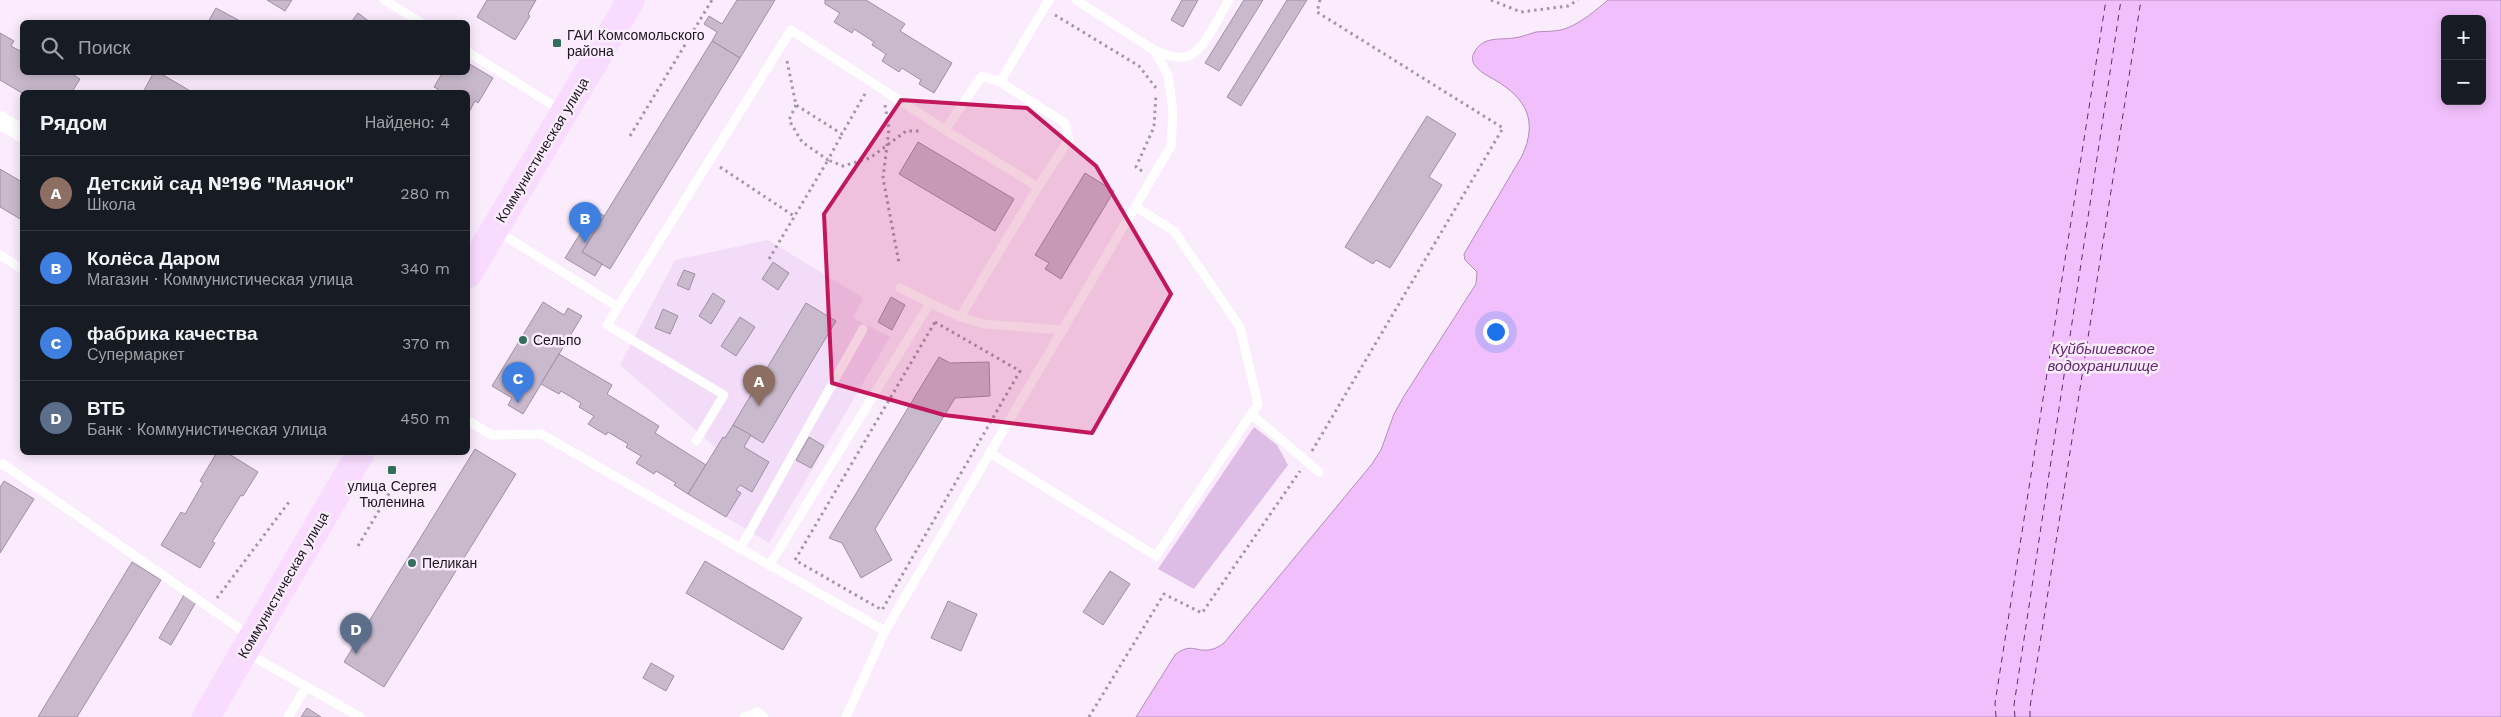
<!DOCTYPE html>
<html lang="ru">
<head>
<meta charset="utf-8">
<style>
	body { margin:0; font-family:"Work Sans",sans-serif; background:#242831; color:#f1f3f6 }
	.controls { position:absolute; right:15px; top:15px; display:grid; overflow:hidden; border-radius:8px; box-shadow:0 2px 12px #0003 }
	.controls button { width:45px; height:45px; display:grid; place-items:center; padding:0; border:0; border-bottom:1px solid #363941; background:#171b24; color:#f1f3f6; font:25px sans-serif }
	.you { position:absolute; left:1495px; top:331px; width:18px; height:18px; margin:-12px; border:4px solid #fff; border-radius:50%; background:#1a73e8; box-shadow:0 0 0 8px #1a73e833 }
	.badge { display:grid; place-items:center; width:32px; height:32px; border-radius:50%; background:#7c3aed; color:#fff; font-size:16px; font-weight:700 }
	.pin { position:absolute; translate:-50% -41px; filter:drop-shadow(0 1px 2px #0008) }
	.pin::after { content:''; position:absolute; top:26px; width:18px; height:15px; background:inherit; clip-path:polygon(0 0,100% 0,50% 100%) }
	.list { margin:0; padding:0; list-style:none }
	h2 { display:flex; justify-content:space-between; align-items:center; height:65px; margin:0; padding:0 20px; font-size:21px }
	h2 small { font-size:16px; font-weight:400; color:#9ea1a6 }
	.list li { display:grid; grid-template-columns:32px 1fr auto; gap:15px; align-items:center; box-sizing:border-box; height:75px; padding:0 20px; border-top:1px solid #363941 }
	.list b { display:block; font-size:19px; white-space:nowrap }
	.list p { margin:0; font-size:16px; white-space:nowrap; color:#9ea1a6 }
	.list em { font-size:16px; font-style:normal; color:#9ea1a6 }
	.icon { flex:none; width:28px; height:28px; fill:none; stroke:currentColor; stroke-width:2; stroke-linecap:round; stroke-linejoin:round }
	.map { position:relative; flex:none; width:2501px; height:717px; overflow:hidden }
	.search { position:absolute; background:#171b24; box-shadow:0 2px 12px #0003; left:20px; top:20px; width:450px; height:55px; display:flex; align-items:center; gap:12px; box-sizing:border-box; padding:0 18px; border-radius:8px; color:#9ea1a6; font-size:19px }
	.panel { position:absolute; background:#171b24; box-shadow:0 2px 12px #0003; left:20px; top:90px; width:450px; height:365px; border-radius:8px }
	.map>svg:first-child { display:block }
	.built { fill:#f2dcf8 }
	.green { fill:#ddbce5 }
	.water { fill:#f1c0fc; stroke:#b18db9; fill-rule:evenodd }
	.lines { fill:none; stroke-linecap:round; stroke-linejoin:round }
	.ferry { stroke:#62296f; stroke-width:1; stroke-dasharray:6 5; stroke-linecap:butt }
	.building { fill:#c9b9cd; stroke:#9e8fa2 }
	.path { stroke:#a297a4; stroke-width:3; stroke-dasharray:2.5 4; stroke-linecap:butt }
	.lane { stroke:#fff; stroke-width:9 }
	.street { stroke:#fff; stroke-width:18 }
	.primary { stroke:#f8dbfe; stroke-width:28 }
	.marked { fill:#c2185b; fill-opacity:0.2; stroke:#c2185b; stroke-width:4; stroke-linejoin:round }
	.poi-dot { fill:#316f5b; stroke:#faecfd; stroke-width:2 }
	.labels { text-anchor:middle; dominant-baseline:central; stroke-width:5; stroke-linejoin:round; paint-order:stroke }
	.poi-label { font-size:14px; fill:#1b151c; stroke:#faecfd; text-anchor:start }
	.street-label { font-size:14px; fill:#1b151c; stroke:#faecfd }
	.water-label { font-size:15px; font-style:italic; fill:#62296f; stroke:#faecfd }
</style>
</head>
<body>
<div class="map">
<svg width="2501" height="717" viewBox="0 0 2501 717">
	<rect width="100%" height="100%" fill="#faecfd"/>
	<polygon class="built" points="768,240 863,298 853,318 890,337 769,543 688,494 716,448 620,365 675,260"/>
	<polygon class="green" points="1254,427 1277,445 1288,465 1194,589 1158,569"/>
	<path class="water" d="M1608,0H2501V717H1136L1175,655C1192,641 1197,654 1213,649C1217,648 1221,645 1224,643L1372,464L1381,450L1394,414L1404,396L1476,284L1477,272L1465,260L1464,254L1522,156C1538,121 1527,99 1495,80C1488,76 1478,71 1474,64C1472,60 1472,57 1474,53C1482,36 1499,40 1514,38C1522,37 1529,34 1536,32C1547,31 1557,32 1567,28C1582,22 1595,11 1608,0ZM2445,19H2482V101H2445Z"/>
	<g class="lines">
		<g class="ferry">
			<polyline points="1996,717 1995,703 2106,0"/>
			<polyline points="2015,717 2014,705 2121,0"/>
			<polyline points="2030,717 2030,707 2141,0"/>
		</g>
	</g>
	<g class="building">
		<polygon points="267,0 292,0 285,11"/>
		<polygon points="487,0 536,0 528,14 530,16 515,40 477,17"/>
		<polygon points="737,0 775,0 740,58 712,41 717,32 704,24 709,16 722,24"/>
		<polygon points="825,0 866,0 905,24 900,31 952,63 934,93 919,84 921,80 902,68 899,72 882,61 886,54 872,45 874,42 854,29 852,33 834,22 840,13 825,4"/>
		<polygon points="1182,0 1198,0 1183,27 1171,20"/>
		<polygon points="1244,0 1263,0 1219,71 1205,63"/>
		<polygon points="1287,0 1307,0 1241,106 1227,97"/>
		<polygon points="216,8 242,22 208,22"/>
		<polygon points="358,13 370,22 351,22"/>
		<polygon points="0,33 14,41 11,46 22,52 22,72 69,72 80,79 72,92 22,93 0,80"/>
		<polygon points="712,41 740,58 610,269 582,252"/>
		<polygon points="468,63 493,78 478,103 475,101 468,114 468,92 436,92 438,89 434,87 443,72 468,72"/>
		<polygon points="154,72 158,72 192,92 143,92"/>
		<polygon points="1427,116 1456,134 1429,177 1442,185 1390,268 1376,260 1373,264 1345,247"/>
		<polygon points="918,142 1014,199 995,231 899,174"/>
		<polygon points="0,169 22,182 22,220 0,207"/>
		<polygon points="1085,173 1114,191 1061,279 1045,269 1049,263 1035,255"/>
		<polygon points="595,210 604,216 582,252 602,264 595,276 565,258"/>
		<polygon points="773,262 789,273 778,290 762,279"/>
		<polygon points="684,270 695,274 689,290 677,285"/>
		<polygon points="713,293 725,301 711,324 699,316"/>
		<polygon points="891,297 905,305 892,330 878,322"/>
		<polygon points="543,302 564,315 568,308 582,316 523,414 508,405 512,398 492,386"/>
		<polygon points="806,303 836,321 763,443 733,425"/>
		<polygon points="663,309 678,316 670,334 655,328"/>
		<polygon points="740,317 755,327 736,356 721,346"/>
		<polygon points="559,354 612,385 607,394 659,426 655,433 706,465 688,494 674,485 676,483 656,471 654,474 636,463 641,456 626,447 628,444 608,432 606,435 588,424 594,416 579,407 581,403 561,391 559,394 541,384"/>
		<polygon points="939,357 950,363 989,362 990,396 955,398 875,529 892,560 861,578 842,543 829,538"/>
		<polygon points="733,425 751,435 744,447 769,462 752,492 740,485 736,490 741,493 726,517 688,494 723,437 725,438"/>
		<polygon points="809,437 824,446 811,468 796,460"/>
		<polygon points="475,449 516,474 384,687 344,662"/>
		<polygon points="217,452 226,452 258,472 243,496 241,495 212,542 215,543 200,568 161,545 181,512 185,514 203,483 200,481"/>
		<polygon points="4,481 34,499 0,553 0,487"/>
		<polygon points="705,561 802,618 783,650 686,593"/>
		<polygon points="132,562 161,580 77,717 38,717"/>
		<polygon points="1110,571 1130,584 1103,625 1083,612"/>
		<polygon points="184,595 196,602 171,645 159,638"/>
		<polygon points="948,601 977,614 961,651 931,638"/>
		<polygon points="651,663 674,676 666,691 643,678"/>
		<polygon points="307,708 321,717 301,717"/>
	</g>
	<g class="lines">
		<g class="path">
			<polyline points="1491,0 1521,12 1568,6 1578,0"/>
			<polyline points="1055,15 1139,66 1156,88"/>
			<polyline points="787,61 796,105 842,134 866,92"/>
			<polyline points="796,105 789,120 802,142 828,160 842,134"/>
			<polyline points="885,105 889,129 883,178 899,263"/>
			<polyline points="630,136 712,0"/>
			<polyline points="720,167 794,216"/>
			<polyline points="1142,171 1136,167 1154,127 1156,94"/>
			<polyline points="769,259 828,160 843,166 870,158 906,131 921,131"/>
			<polygon points="935,322 1020,371 882,610 795,560"/>
			<polyline points="1312,451 1503,128 1317,12 1320,0"/>
			<polyline points="358,546 397,480"/>
			<polyline points="217,598 289,502"/>
			<polyline points="1089,717 1164,594 1202,613 1300,471"/>
		</g>
		<g class="lane">
			<polyline points="384,0 420,22"/>
			<path d="M1154,50C1164,54 1177,60 1188,56C1205,50 1219,16 1229,0"/>
			<polyline points="468,52 562,111"/>
			<polyline points="945,130 1038,187 1069,139 1065,123 1000,82"/>
			<polyline points="497,231 618,307 791,30 945,130 982,76 1000,82 1049,0"/>
			<polyline points="0,255 22,269"/>
			<polyline points="900,288 930,303"/>
			<polyline points="618,307 607,325 724,395 696,441"/>
			<polyline points="960,317 1038,187"/>
			<polyline points="1251,414 1319,472"/>
			<polyline points="468,421 492,435 541,434 885,631"/>
			<polyline points="990,453 1156,556 1258,404 1240,327 1174,231 1136,207"/>
			<polyline points="0,465 3,464 250,636"/>
			<polyline points="740,549 863,329"/>
			<polyline points="769,566 930,303 960,317 984,324 1063,330"/>
			<polyline points="247,653 360,717"/>
			<polyline points="288,717 306,687"/>
			<polyline points="744,717 757,712 764,717"/>
			<polyline points="846,717 885,631 1171,146 1173,111 1168,75 1154,50 1076,0"/>
		</g>
		<polyline class="street" points="0,120 22,133"/>
		<g class="primary">
			<polyline points="468,274 631,0"/>
			<polyline points="206,717 361,452"/>
		</g>
	</g>
	<path class="marked" d="M901,100L1027,108L1096,166L1171,294L1092,433L944,415L832,383L824,214Z"/>
	<g class="poi-dot">
		<rect x="552" y="38" width="10" height="10" rx="2.5"/>
		<circle cx="523" cy="340" r="5"/>
		<rect x="387" y="465" width="10" height="10" rx="2.5"/>
		<circle cx="412" cy="563" r="5"/>
	</g>
	<g class="labels">
		<g class="poi-label">
			<text x="567" y="35">ГАИ Комсомольского<tspan x="567" dy="16">района</tspan></text>
			<text x="533" y="340">Сельпо</text>
			<text x="392" y="486" text-anchor="middle">улица Сергея<tspan x="392" dy="16">Тюленина</tspan></text>
			<text x="422" y="563">Пеликан</text>
		</g>
		<g class="street-label">
			<text transform="translate(542 150) rotate(-59)">Коммунистическая улица</text>
			<text transform="translate(283 585) rotate(-60)">Коммунистическая улица</text>
		</g>
		<g class="water-label">
			<text x="2103" y="349">Куйбышевское<tspan x="2103" dy="17">водохранилище</tspan></text>
		</g>
	</g>
</svg>
<div class="controls">
<button>+</button>
<button>−</button>
</div>
<div class="you"></div>
<div class="pin badge" style="left:759px;top:406px;background:#8d6e63">A</div>
<div class="pin badge" style="left:585px;top:243px;background:#3f7fe0">B</div>
<div class="pin badge" style="left:518px;top:403px;background:#3f7fe0">C</div>
<div class="pin badge" style="left:356px;top:654px;background:#5c6f8a">D</div>
<div class="search"><svg class="icon" aria-label="search" viewBox="0 0 24 24"><circle cx="10" cy="10" r="6"/><path d="M15 15l6 6"/></svg>Поиск</div>
<section class="panel">
<h2>Рядом<small>Найдено: 4</small></h2>
<ul class="list">
<li><span class="badge" style="background:#8d6e63">A</span><div><b>Детский сад №196 &quot;Маячок&quot;</b><p>Школа</p></div><em>280 m</em></li>
<li><span class="badge" style="background:#3f7fe0">B</span><div><b>Колёса Даром</b><p>Магазин · Коммунистическая улица</p></div><em>340 m</em></li>
<li><span class="badge" style="background:#3f7fe0">C</span><div><b>фабрика качества</b><p>Супермаркет</p></div><em>370 m</em></li>
<li><span class="badge" style="background:#5c6f8a">D</span><div><b>ВТБ</b><p>Банк · Коммунистическая улица</p></div><em>450 m</em></li>
</ul>
</section>
</div>
</body>
</html>
